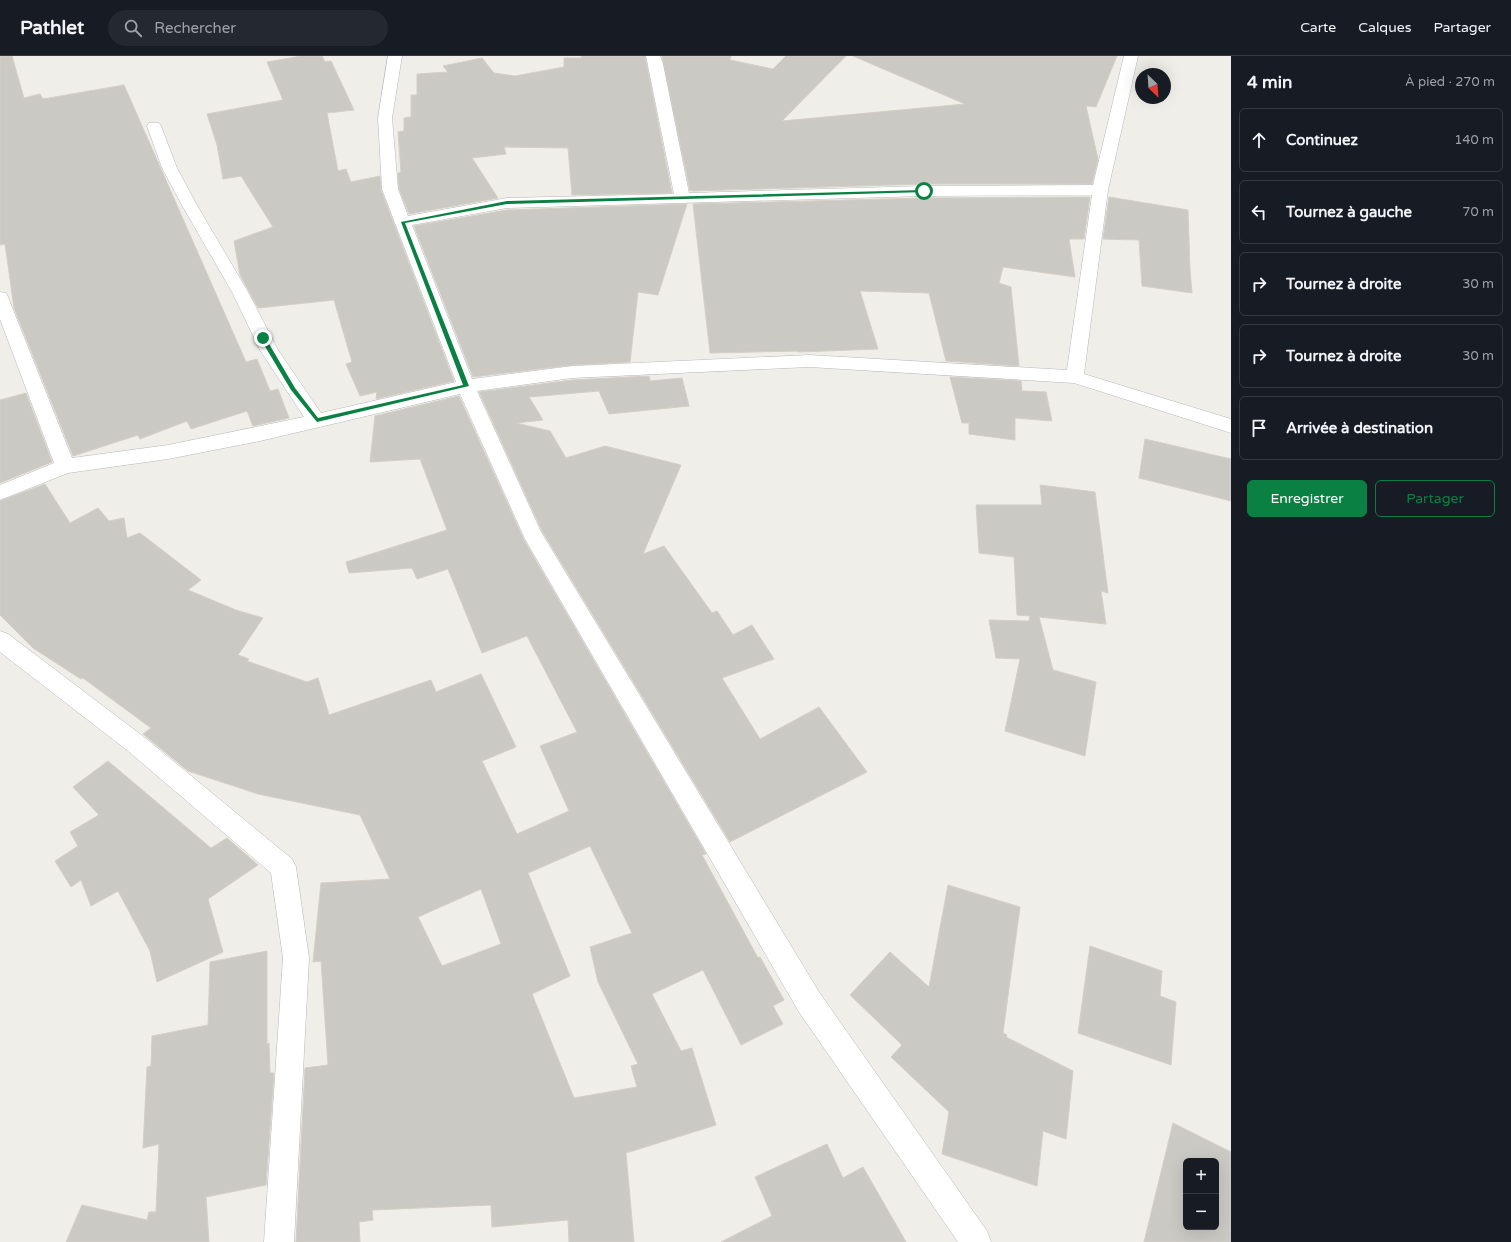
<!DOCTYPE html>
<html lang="fr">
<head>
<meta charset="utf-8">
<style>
	body { margin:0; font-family:"Varela Round",sans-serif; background:#242831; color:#f1f3f6 }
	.controls { position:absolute; right:12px; bottom:12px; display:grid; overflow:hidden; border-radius:6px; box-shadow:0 4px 16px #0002 }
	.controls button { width:36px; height:36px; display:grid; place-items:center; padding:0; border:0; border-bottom:1px solid #363941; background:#171b24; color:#f1f3f6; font:20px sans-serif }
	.compass { position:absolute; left:1135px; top:12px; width:36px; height:36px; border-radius:50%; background:#171b24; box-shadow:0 4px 16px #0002; rotate:155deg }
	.stop { position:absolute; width:12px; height:12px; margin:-9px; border:3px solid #0b8043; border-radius:50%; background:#fff }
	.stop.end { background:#0b8043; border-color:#fff; box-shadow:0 1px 4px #0008 }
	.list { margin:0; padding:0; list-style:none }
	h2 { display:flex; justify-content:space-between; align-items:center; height:52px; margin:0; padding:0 16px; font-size:17px }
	h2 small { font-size:13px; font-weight:400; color:#9ea1a6 }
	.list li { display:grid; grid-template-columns:26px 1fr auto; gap:12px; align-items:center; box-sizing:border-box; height:64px; margin:0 8px 8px; padding:0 8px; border:1px solid #363941; border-radius:6px }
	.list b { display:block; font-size:15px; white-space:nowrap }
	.list em { font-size:13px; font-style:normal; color:#9ea1a6 }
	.actions { display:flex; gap:8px; padding:12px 16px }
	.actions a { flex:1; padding:9px 0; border:1px solid #0b8043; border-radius:6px; text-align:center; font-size:14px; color:#0b8043 }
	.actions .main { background:#0b8043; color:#fff }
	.icon { flex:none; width:22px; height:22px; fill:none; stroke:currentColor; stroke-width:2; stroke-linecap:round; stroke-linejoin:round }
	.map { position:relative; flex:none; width:1231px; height:1186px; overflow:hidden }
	header { display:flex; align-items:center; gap:24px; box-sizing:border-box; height:56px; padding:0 20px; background:#171b24; border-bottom:1px solid #363941 }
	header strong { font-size:19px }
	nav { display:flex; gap:22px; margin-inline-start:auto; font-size:14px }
	.search { width:280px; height:36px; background:#242831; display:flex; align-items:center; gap:10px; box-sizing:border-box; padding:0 14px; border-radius:22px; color:#9ea1a6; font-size:15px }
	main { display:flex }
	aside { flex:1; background:#171b24 }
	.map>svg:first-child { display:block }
	.building { fill:#cbc9c4; stroke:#d4cfc6; fill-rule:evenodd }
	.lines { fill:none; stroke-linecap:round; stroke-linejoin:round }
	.street-casing { stroke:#b5b8bb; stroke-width:1 }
	.street { fill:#fff; fill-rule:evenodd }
	.route { fill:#0b8043 }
</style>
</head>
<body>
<header>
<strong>Pathlet</strong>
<div class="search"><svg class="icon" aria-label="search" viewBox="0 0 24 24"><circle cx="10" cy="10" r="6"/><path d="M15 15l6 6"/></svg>Rechercher</div>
<nav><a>Carte</a><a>Calques</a><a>Partager</a></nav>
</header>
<main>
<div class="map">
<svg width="1231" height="1186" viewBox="0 0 1231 1186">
	<rect width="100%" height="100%" fill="#f0eee8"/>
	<g class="building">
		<polygon points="0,0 12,0 24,42 40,38 43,43 124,29 246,306 257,303 270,335 278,333 289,362 253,370 247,355 191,373 187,365 140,383 138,379 73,400 14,252 5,188 0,189"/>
		<polygon points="302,0 322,0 325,6 331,5 354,54 327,57 338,115 346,113 351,126 380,120 381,134 454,325 376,343 377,336 360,340 346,308 352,306 334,244 258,252 240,219 234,185 273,171 241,120 223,123 217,89 207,58 283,44 267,6"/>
		<polygon points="581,0 645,0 672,137 572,139 568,92 504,91 506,98 472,102 498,142 409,158 399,133 398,117 401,116 398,76 404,75 404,62 411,61 411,39 417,39 417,18 448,16 443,10 482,2 494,17 515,20 564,11 564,2 582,2"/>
		<polygon points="662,0 731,0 730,4 773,13 786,0 846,0 782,65 965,48 853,0 1117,0 1096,51 1086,50 1098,103 1092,128 924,128 692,135 691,134 690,135"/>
		<polygon points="1090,141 1084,183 1069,183 1075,221 1003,211 999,227 1011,231 1019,310 946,305 929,237 860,235 878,293 798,296 798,295 710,297 693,148 924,142"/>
		<polygon points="1109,141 1188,154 1190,214 1192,237 1142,230 1139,184 1103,183"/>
		<polygon points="687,148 658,239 638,236 630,306 572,309 473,321 414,170 507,154"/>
		<polygon points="649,320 650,325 682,322 689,350 609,358 599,335 529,341 543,364 516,367 550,375 566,402 605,390 681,409 643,498 664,490 712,557 717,555 733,579 752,569 774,603 722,622 760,683 819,651 867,716 730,786 542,475 479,336 572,324"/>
		<polygon points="950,321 1021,325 1022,335 1046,336 1052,365 1015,362 1015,384 969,378 969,367 962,367"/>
		<polygon points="26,337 52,406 0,427 0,344"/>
		<path d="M459,340L524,484L706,798L702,799L758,902L760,901L784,944L773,950L783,968L741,989L703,914L652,938L681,995L692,992L716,1069L626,1097L634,1186H569L568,1164L492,1171L491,1149L372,1154L373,1164L359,1166L360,1186H296L305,1012L328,1009L321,905L313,906L321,827L390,823L360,759L258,738L188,715L143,678L151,672L83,622L81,623L33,592L0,559V445L45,428L70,467L98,452L109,465L124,462L127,482L140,477L201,524L188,534L236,554L263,562L238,599L249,603L247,605L307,626L318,622L329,659L431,624L436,636L481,618L516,691L482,705L517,778L569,755L540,690L577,676L527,580L482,597L448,513L417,523L412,512L349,517L346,506L447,474L420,403L370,406L375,360ZM590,790L632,877L590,891L598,926L638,1008L631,1010L637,1031L574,1042L532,938L570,920L528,817ZM481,833L501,888L442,910L418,861Z"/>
		<polygon points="1145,383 1231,403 1231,445 1139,422"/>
		<polygon points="1040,429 1095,436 1108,537 1101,535 1106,568 1039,561 1053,614 1096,626 1085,700 1005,675 1020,603 996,602 989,564 1029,565 1030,560 1017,559 1014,501 979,497 976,449 1042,449"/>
		<polygon points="108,705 211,792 227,782 258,809 208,843 223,896 157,926 150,895 118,835 91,850 81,824 71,831 55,805 78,790 70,776 99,759 73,731"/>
		<polygon points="948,829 1020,851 1003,977 1007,979 1006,981 1073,1015 1066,1083 1043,1075 1037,1130 942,1098 949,1056 891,1001 902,989 850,939 890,896 929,931"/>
		<polygon points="1090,890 1162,915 1160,940 1176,946 1171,1009 1078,977"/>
		<polygon points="267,895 267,988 269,987 270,1017 274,1017 266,1129 206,1141 209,1186 66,1186 82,1149 147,1164 149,1156 156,1156 159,1088 143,1092 147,1011 151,1010 152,980 208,969 210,906"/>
		<path d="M1173,1067L1231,1096V1186H1144ZM1186,1105H1216V1171H1186Z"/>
		<polygon points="827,1088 843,1122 863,1111 906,1186 721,1186 772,1160 755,1121"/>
	</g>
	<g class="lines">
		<g class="street-casing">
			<g id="street">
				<path d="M388,0H402L392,62L398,133L408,160L507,142L674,138L646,0H660L663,8L689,137L924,130L1093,129L1124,0H1138L1108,134L1084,318L1231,363V377L1074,327L809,311L572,322L477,335L541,476L819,936L987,1175L991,1186H958L799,956L525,483L460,338L260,385L168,403L68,417L0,444V429L54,407L0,263V236L6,237L8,241L72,402L168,389L304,361L260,294L232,236L183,151L162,112L147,70L149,67H159L161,70L177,112L198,151L248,236L278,294L321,357L456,326L382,133L378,62ZM1092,139L1067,314L809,299L572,310L472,323L412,169L507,152L924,140Z"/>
				<polygon points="0,575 8,578 144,681 292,803 296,811 309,902 294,1186 264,1186 283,902 271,817 128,695 0,596"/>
			</g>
		</g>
		<use href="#street" class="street"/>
	</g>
	<polygon class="route" points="924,134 926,136 507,148 405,167 469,330 317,366 291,334 260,282 265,281 295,332 318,362 463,329 401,166 507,145"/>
</svg>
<div class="controls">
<button>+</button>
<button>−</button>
</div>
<svg class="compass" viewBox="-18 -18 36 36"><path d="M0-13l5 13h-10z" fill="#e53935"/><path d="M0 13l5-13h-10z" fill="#9ea1a6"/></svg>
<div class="stop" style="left:924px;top:135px"></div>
<div class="stop end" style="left:263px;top:282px"></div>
</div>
<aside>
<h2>4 min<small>À pied · 270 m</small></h2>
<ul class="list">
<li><svg class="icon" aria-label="ahead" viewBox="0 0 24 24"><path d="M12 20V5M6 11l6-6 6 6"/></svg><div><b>Continuez</b></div><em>140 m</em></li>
<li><svg class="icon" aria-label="left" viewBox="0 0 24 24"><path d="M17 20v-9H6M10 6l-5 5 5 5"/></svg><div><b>Tournez à gauche</b></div><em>70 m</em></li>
<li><svg class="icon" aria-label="right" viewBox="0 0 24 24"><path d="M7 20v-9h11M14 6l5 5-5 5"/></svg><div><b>Tournez à droite</b></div><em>30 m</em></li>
<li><svg class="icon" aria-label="right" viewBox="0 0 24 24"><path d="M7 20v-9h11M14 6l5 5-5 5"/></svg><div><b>Tournez à droite</b></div><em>30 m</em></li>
<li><svg class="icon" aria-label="arrive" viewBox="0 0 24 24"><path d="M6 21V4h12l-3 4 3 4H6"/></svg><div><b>Arrivée à destination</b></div></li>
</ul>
<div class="actions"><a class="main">Enregistrer</a><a>Partager</a></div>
</aside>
</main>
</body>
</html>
